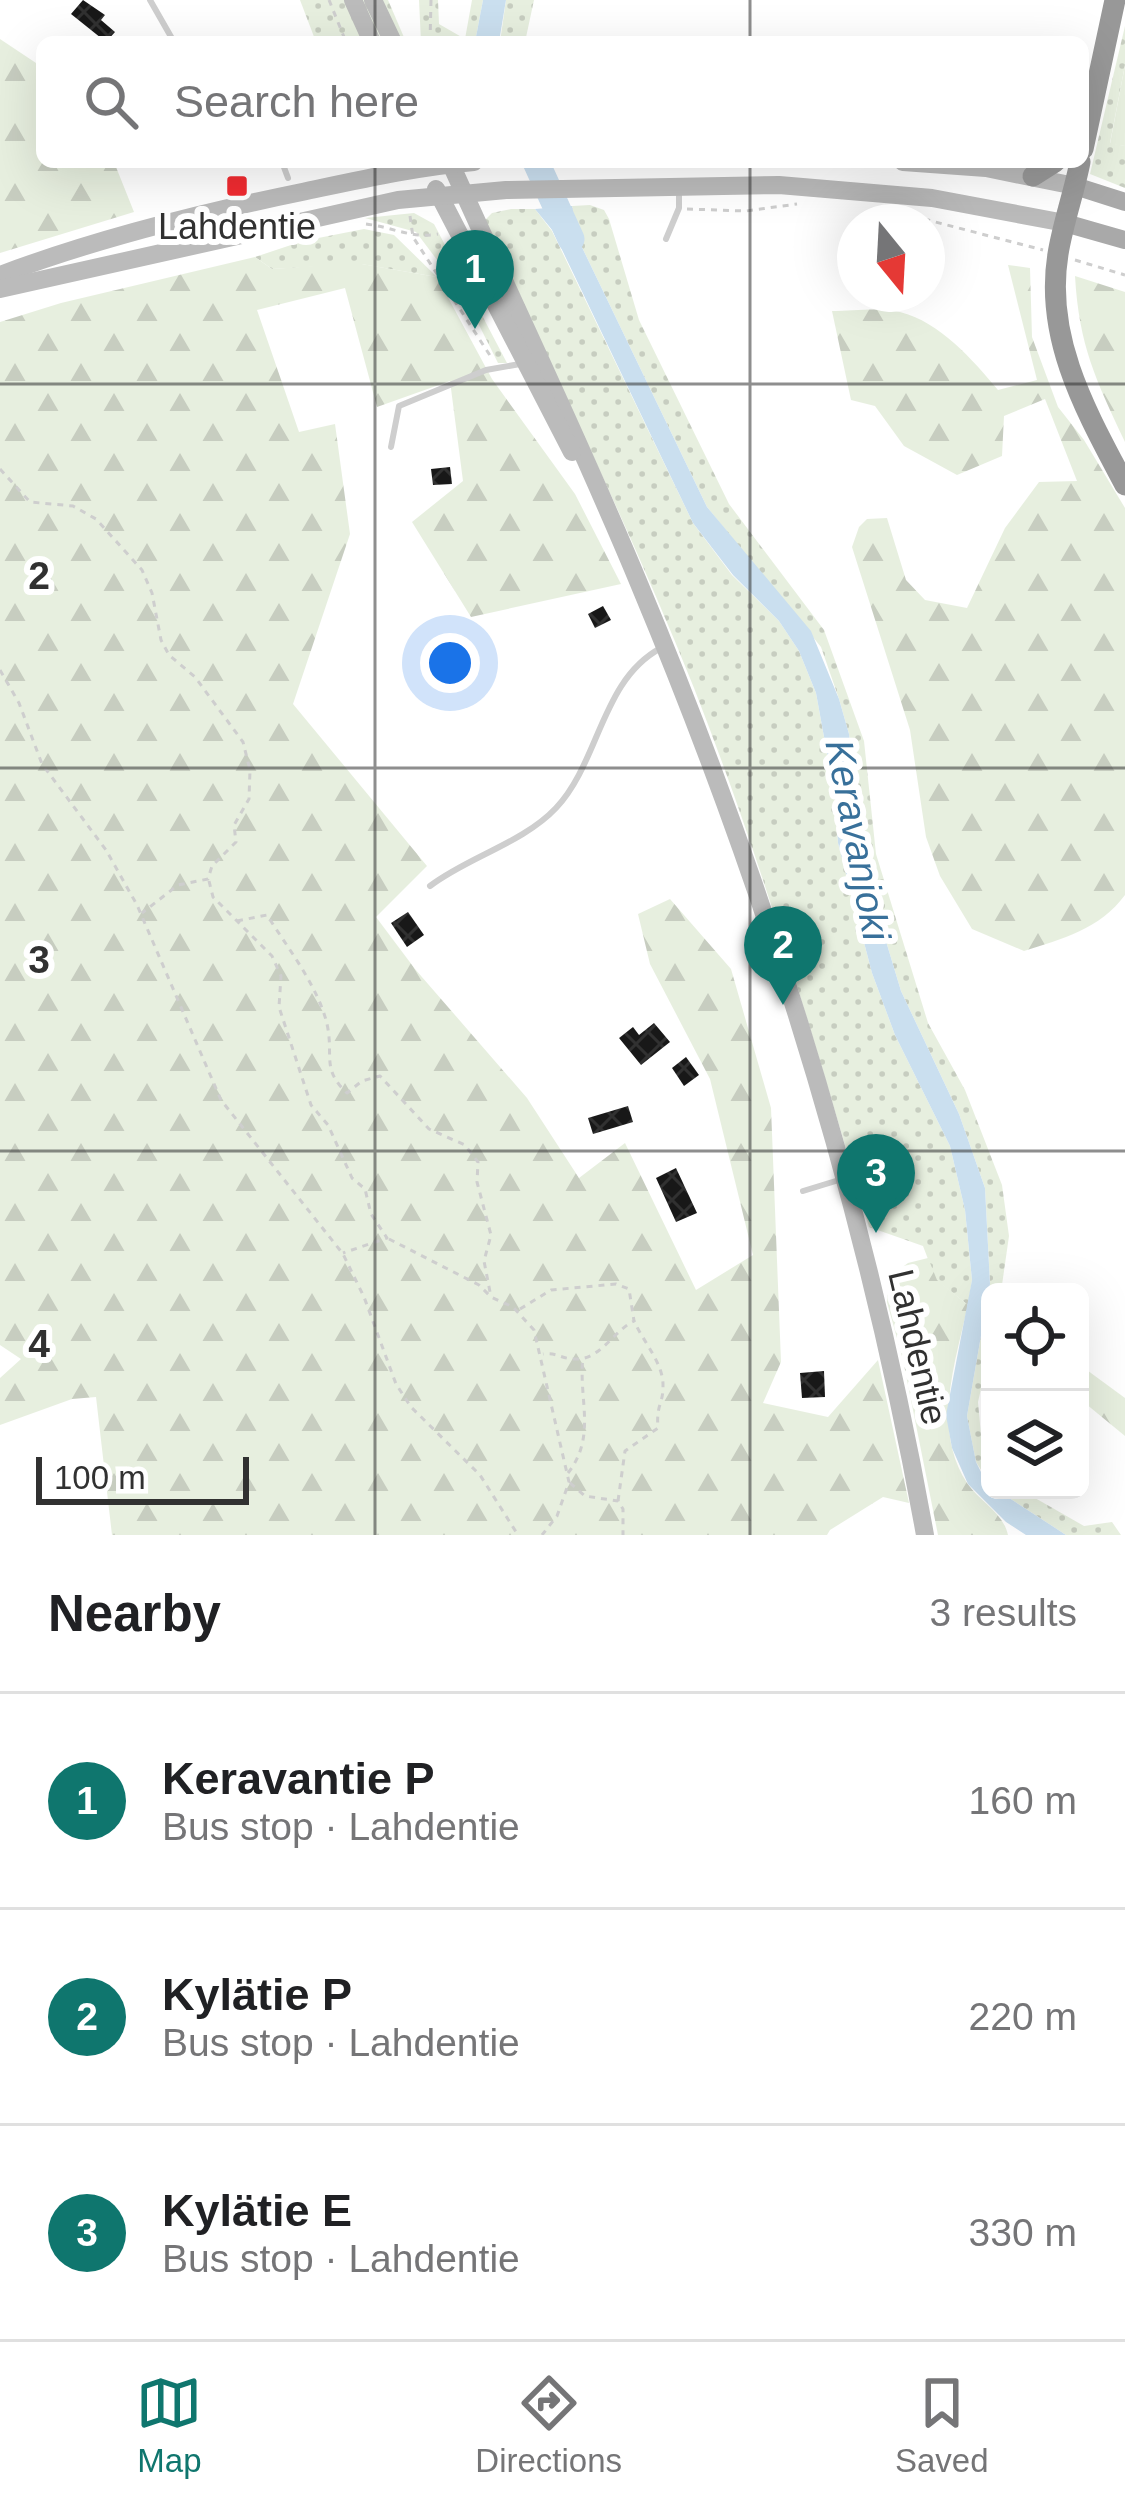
<!DOCTYPE html>
<html lang="en">
<head>
<meta charset="utf-8">
<style>
	body { margin:0; font-family:Helvetica,sans-serif; background:#f2f2f2; color:#202124 }
	.controls { position:absolute; right:36px; bottom:36px; display:grid; overflow:hidden; border-radius:18px; box-shadow:0 12px 48px #0002 }
	.controls button { width:108px; height:108px; display:grid; place-items:center; padding:0; border:0; border-bottom:3px solid #e0e0e0; background:#fff; color:#202124; font:60px sans-serif }
	.compass { position:absolute; left:837px; top:204px; width:108px; height:108px; border-radius:50%; background:#fff; box-shadow:0 12px 48px #0002; rotate:162deg }
	.scale { position:absolute; left:36px; bottom:30px; width:213px; box-sizing:border-box; padding-left:12px; border:6px solid #313131; border-top:0; font-size:33px; line-height:42px; white-space:nowrap; color:#313131; -webkit-text-stroke:9px #fff; paint-order:stroke }
	.you { position:absolute; left:450px; top:663px; width:42px; height:42px; margin:-30px; border:9px solid #fff; border-radius:50%; background:#1a73e8; box-shadow:0 0 0 18px #1a73e833 }
	.badge { display:grid; place-items:center; width:78px; height:78px; border-radius:50%; background:#0f766e; color:#fff; font-size:39px; font-weight:700 }
	.pin { position:absolute; translate:-50% -99px; filter:drop-shadow(0 3px 6px #0008) }
	.pin::after { content:''; position:absolute; top:63px; width:42px; height:36px; background:inherit; clip-path:polygon(0 0,100% 0,50% 100%) }
	.list { margin:0; padding:0; list-style:none }
	h2 { display:flex; justify-content:space-between; align-items:center; height:156px; margin:0; padding:0 48px; font-size:51px }
	h2 small { font-size:39px; font-weight:400; color:#757577 }
	.list li { display:grid; grid-template-columns:78px 1fr auto; gap:36px; align-items:center; box-sizing:border-box; height:216px; padding:0 48px; border-top:3px solid #e0e0e0 }
	.list b { display:block; font-size:45px; white-space:nowrap }
	.list p { margin:0; font-size:39px; white-space:nowrap; color:#757577 }
	.list em { font-size:39px; font-style:normal; color:#757577 }
	.icon { flex:none; width:66px; height:66px; fill:none; stroke:currentColor; stroke-width:2; stroke-linecap:round; stroke-linejoin:round }
	.map { position:relative; flex:none; width:1125px; height:1535px; overflow:hidden }
	.search { position:absolute; background:#fff; box-shadow:0 12px 48px #0002; left:36px; right:36px; top:36px; height:132px; display:flex; align-items:center; gap:30px; box-sizing:border-box; padding:0 42px; border-radius:18px; color:#757577; font-size:45px }
	.sheet { height:804px; background:#fff }
	nav { display:flex; justify-content:space-around; align-items:center; box-sizing:border-box; height:168px; border-top:3px solid #e0e0e0; background:#fff; font-size:33px; color:#757577 }
	nav a { display:grid; justify-items:center; gap:6px }
	nav .on { color:#0f766e }
	.map>svg:first-child { display:block }
	.grass { fill:url(#grass-dots) }
	.forest { fill:url(#forest-firs) }
	.water { fill:#cadfef }
	.lines { fill:none; stroke-linecap:round; stroke-linejoin:round }
	.river { stroke:#cadfef; stroke-width:27 }
	.building { fill:url(#building-cross-hatch) }
	.path { stroke:#cecece; stroke-width:3; stroke-dasharray:6 6; stroke-linecap:butt }
	.lane { stroke:#cecece; stroke-width:6 }
	.secondary { stroke:#bbb; stroke-width:18 }
	.primary { stroke:#a9a9a9; stroke-width:18 }
	.highway { stroke:#989898; stroke-width:21 }
	.grid { fill:none; stroke:#313131; stroke-width:3; stroke-opacity:0.55 }
	.poi-dot { fill:#f12b31; stroke:#fff; stroke-width:4.5 }
	.labels { text-anchor:middle; dominant-baseline:central; stroke-width:12; stroke-linejoin:round; paint-order:stroke }
	.poi-label { font-size:36px; fill:#313131; stroke:#fff }
	.street-label { font-size:36px; fill:#313131; stroke:#fff }
	.water-label { font-size:39px; font-style:italic; fill:#38709a; stroke:#fff }
	.grid-label { font-size:39px; text-anchor:middle; font-weight:bold; fill:#313131; stroke:#fff; stroke-width:12; stroke-linejoin:round; paint-order:stroke }
</style>
</head>
<body>
<div class="map">
<svg width="1125" height="1535" viewBox="0 0 1125 1535">
	<defs>
		<pattern id="grass-dots" width="8" height="8" patternUnits="userSpaceOnUse" patternTransform="scale(3)"><rect width="8" height="8" fill="#e7efdf"/><path d="M2 2h.1M6 6h.1" fill="none" stroke="#c7cdc0" stroke-width="1.8" stroke-linecap="round"/></pattern>
		<pattern id="forest-firs" width="22" height="20" patternUnits="userSpaceOnUse" patternTransform="scale(3)"><rect width="22" height="20" fill="#e7efdf"/><path d="M5 1l3.5 6h-7zM16 11l3.5 6h-7z" fill="#c7cdc0"/></pattern>
		<pattern id="building-cross-hatch" width="8" height="8" patternUnits="userSpaceOnUse" patternTransform="scale(3)"><rect width="8" height="8" fill="#181818"/><path d="M0 0l8 8M0 8l8-8" fill="none" stroke="#313131"/></pattern>
	</defs>
	<rect width="100%" height="100%" fill="#fff"/>
	<g class="grass">
		<polygon points="300,0 388,0 406,42 316,42"/>
		<polygon points="419,0 438,0 439,24 465,39 472,0 483,0 475,42 421,42"/>
		<polygon points="506,0 534,0 525,42 500,42"/>
		<polygon points="1125,26 1125,65 1110,143 1125,146 1125,188 1090,174"/>
		<polygon points="590,205 604,210 609,219 639,320 729,504 824,630 864,741 876,854 928,1023 965,1090 1002,1185 1009,1236 1001,1292 990,1292 990,1349 978,1402 981,1435 990,1457 990,1484 976,1462 967,1416 990,1284 985,1188 959,1114 901,991 879,918 861,831 849,734 839,699 821,647 707,507 578,239 572,206"/>
		<path d="M511,209H535L552,231L693,523L732,575L779,621L799,651L816,693L835,797L838,843L872,973L895,1035L950,1146L965,1210L972,1280L968,1305L936,1280L923,1246L869,1227C816,1046 763,864 694,688C631,530 555,376 483,222L492,213Z"/>
		<polygon points="414,213 434,224 507,363 498,363 465,297 416,232 365,218"/>
		<polygon points="364,229 394,235 437,277 361,264 272,269 255,257 303,241"/>
		<polygon points="997,1490 1021,1490 1084,1526 1112,1522 1121,1535 1066,1535"/>
	</g>
	<g class="forest">
		<polygon points="0,39 42,67 42,162 114,162 134,212 0,253"/>
		<polygon points="1125,65 1125,146 1110,144"/>
		<polygon points="255,257 272,269 356,263 437,277 492,379 575,494 621,584 471,617 412,522 463,481 450,381 377,407 345,288 257,310 299,432 335,424 350,534 293,704 427,866 376,917 415,969 527,1098 579,1178 625,1143 696,1290 753,1255 710,1079 650,964 638,914 670,899 731,969 771,1108 781,1362 763,1403 828,1417 878,1360 909,1503 883,1497 830,1530 827,1535 112,1535 96,1397 72,1399 0,1425 0,1378 21,1359 0,1345 0,322 61,303"/>
		<path d="M1008,265L1030,268L1032,337L1058,407L1084,440L1125,508V895C1100,929 1062,939 1024,951L972,929L940,876L926,837L910,730L852,547L859,527L867,519L887,518L906,580L925,600L967,608L1005,528L1039,482L1077,481L1045,399L1004,416L1002,456L957,475L904,446L875,406L851,400L832,311C853,311 881,307 900,312C940,322 973,360 998,390L1037,380Z"/>
		<path d="M1075,276L1125,292V442C1096,380 1079,346 1075,276Z"/>
		<path d="M928,1258L937,1280L968,1305C955,1363 932,1429 967,1483C980,1502 1003,1512 1008,1535H938L903,1360L887,1302L889,1277L908,1263Z"/>
		<polygon points="1080,1365 1125,1398 1125,1436 1080,1399"/>
	</g>
	<g class="water">
		<polygon points="483,0 506,0 499,42 475,42"/>
		<polygon points="572,206 578,239 707,507 811,631 839,699 849,734 861,831 879,918 901,991 959,1114 985,1188 990,1284 967,1416 976,1462 990,1490 997,1490 1066,1535 1026,1535 1006,1522 968,1484 952,1448 946,1415 972,1280 965,1210 950,1146 895,1035 872,973 838,843 835,797 816,693 799,651 779,621 733,575 693,523 553,231 535,209"/>
	</g>
	<g class="lines">
		<polyline class="river" points="536,162 571,239"/>
	</g>
	<g class="building">
		<polygon points="83,0 105,15 101,20 115,32 106,42 71,14"/>
		<polygon points="450,467 452,484 433,485 431,469"/>
		<polygon points="603,606 611,620 595,628 588,614"/>
		<polygon points="408,912 424,935 407,947 391,923"/>
		<polygon points="654,1023 670,1042 641,1065 619,1038 633,1027 639,1035"/>
		<polygon points="686,1057 699,1075 684,1086 672,1068"/>
		<polygon points="628,1106 633,1122 593,1134 588,1118"/>
		<polygon points="676,1168 697,1213 676,1222 656,1178"/>
		<polygon points="824,1371 825,1397 802,1398 800,1373"/>
	</g>
	<g class="lines">
		<g class="path">
			<polyline points="329,0 346,42"/>
			<polyline points="430,42 431,0"/>
			<polyline points="687,209 746,211 797,204"/>
			<polyline points="901,213 1043,250"/>
			<polyline points="410,216 413,237 491,357"/>
			<path d="M366,224C392,227 412,239 438,234"/>
			<polyline points="1075,260 1125,275"/>
			<polyline points="0,469 30,502 73,506 96,519 142,570 152,593 161,640 169,655 195,677 243,742 250,770 249,799 234,825 236,842 212,866 208,879 178,885 142,913"/>
			<polyline points="0,670 19,703 42,764 106,850 137,905 221,1100 343,1254 364,1297 396,1384 411,1407 480,1475 518,1535"/>
			<polyline points="209,881 213,897 272,956 281,976 279,1007 311,1105 328,1125 352,1178 365,1189 371,1214 387,1238 343,1253"/>
			<path d="M237,921L267,915C287,947 318,986 327,1024C334,1055 321,1069 347,1093L362,1081L380,1076L429,1129L465,1145L478,1162L477,1182L491,1235L484,1261L491,1297"/>
			<polyline points="389,1239 479,1285 491,1297 513,1307 534,1330 569,1482 557,1516 542,1535"/>
			<path d="M520,1309L551,1290L616,1284L629,1289L634,1321C613,1331 600,1361 574,1359C562,1359 556,1352 543,1354"/>
			<path d="M568,1473C597,1436 578,1399 583,1357"/>
			<polyline points="570,1483 585,1496 618,1501 623,1509 623,1535"/>
			<path d="M618,1501L625,1451L658,1428C656,1405 663,1404 663,1387C664,1364 644,1343 634,1321"/>
		</g>
		<g class="lane">
			<polyline points="150,0 174,42"/>
			<polyline points="247,162 280,162"/>
			<polyline points="282,162 288,178"/>
			<polyline points="666,239 679,208 679,188"/>
			<polyline points="391,447 399,406 486,370 520,364"/>
			<path d="M430,886C468,857 523,843 556,808C600,761 601,680 661,648"/>
			<polyline points="803,1191 839,1180"/>
		</g>
		<g class="secondary">
			<polyline points="353,0 372,42"/>
			<polyline points="373,0 393,42"/>
			<path d="M450,162C513,303 581,443 640,586C767,890 867,1210 925,1535"/>
			<polyline points="903,162 986,168 1075,186"/>
			<polyline points="436,189 572,452"/>
			<path d="M0,275C98,238 199,213 302,192C359,180 416,167 474,162"/>
			<polyline points="0,289 398,200 506,190 779,185 932,198 1065,223"/>
		</g>
		<g class="primary">
			<polyline points="1075,186 1125,202"/>
			<polyline points="1065,223 1125,240"/>
		</g>
		<g class="highway">
			<polyline points="1083,149 1115,0"/>
			<path d="M1080,162C1074,193 1063,223 1058,254C1044,339 1087,413 1125,485"/>
			<polyline points="1033,176 1055,162"/>
		</g>
	</g>
	<path class="grid" d="M375,0V42M750,0V42M375,162V1535M750,162V1535M0,384H1125M0,768H1125M0,1151H1125"/>
	<rect class="poi-dot" x="225" y="174" width="24" height="24" rx="6"/>
	<g class="labels">
		<g class="poi-label">
			<text x="237" y="226">Lahdentie</text>
		</g>
		<g class="street-label">
			<text transform="translate(918 1347) rotate(77)">Lahdentie</text>
		</g>
		<g class="water-label">
			<text transform="translate(858 840) rotate(79)">Keravanjoki</text>
		</g>
	</g>
	<g class="grid-label">
		<text x="39" y="589">2</text>
		<text x="39" y="973">3</text>
		<text x="39" y="1357">4</text>
	</g>
</svg>
<div class="controls">
<button><svg class="icon" aria-label="locate" viewBox="0 0 24 24"><circle cx="12" cy="12" r="6"/><path d="M12 2v4M12 18v4M2 12h4M18 12h4"/></svg></button>
<button><svg class="icon" aria-label="layers" viewBox="0 0 24 24"><path d="M12 4l9 5-9 5-9-5zM3 14l9 5 9-5"/></svg></button>
</div>
<svg class="compass" viewBox="-18 -18 36 36"><path d="M0-13l5 13h-10z" fill="#e53935"/><path d="M0 13l5-13h-10z" fill="#757577"/></svg>
<div class="scale">100 m</div>
<div class="you"></div>
<div class="pin badge" style="left:475px;top:329px">1</div>
<div class="pin badge" style="left:783px;top:1005px">2</div>
<div class="pin badge" style="left:876px;top:1233px">3</div>
<div class="search"><svg class="icon" aria-label="search" viewBox="0 0 24 24"><circle cx="10" cy="10" r="6"/><path d="M15 15l6 6"/></svg>Search here</div>
</div>
<section class="sheet">
<h2>Nearby<small>3 results</small></h2>
<ul class="list">
<li><span class="badge">1</span><div><b>Keravantie P</b><p>Bus stop · Lahdentie</p></div><em>160 m</em></li>
<li><span class="badge">2</span><div><b>Kylätie P</b><p>Bus stop · Lahdentie</p></div><em>220 m</em></li>
<li><span class="badge">3</span><div><b>Kylätie E</b><p>Bus stop · Lahdentie</p></div><em>330 m</em></li>
</ul>
</section>
<nav>
<a class="on"><svg class="icon" aria-label="map" viewBox="0 0 24 24"><path d="M3 6l6-2 6 2 6-2v14l-6 2-6-2-6 2zM9 4v14M15 6v14"/></svg>Map</a>
<a><svg class="icon" aria-label="directions" viewBox="0 0 24 24"><path d="M12 3l9 9-9 9-9-9zM9 14v-3h6M13 9l2 2-2 2"/></svg>Directions</a>
<a><svg class="icon" aria-label="saved" viewBox="0 0 24 24"><path d="M7 4h10v16l-5-4-5 4z"/></svg>Saved</a>
</nav>
</body>
</html>
